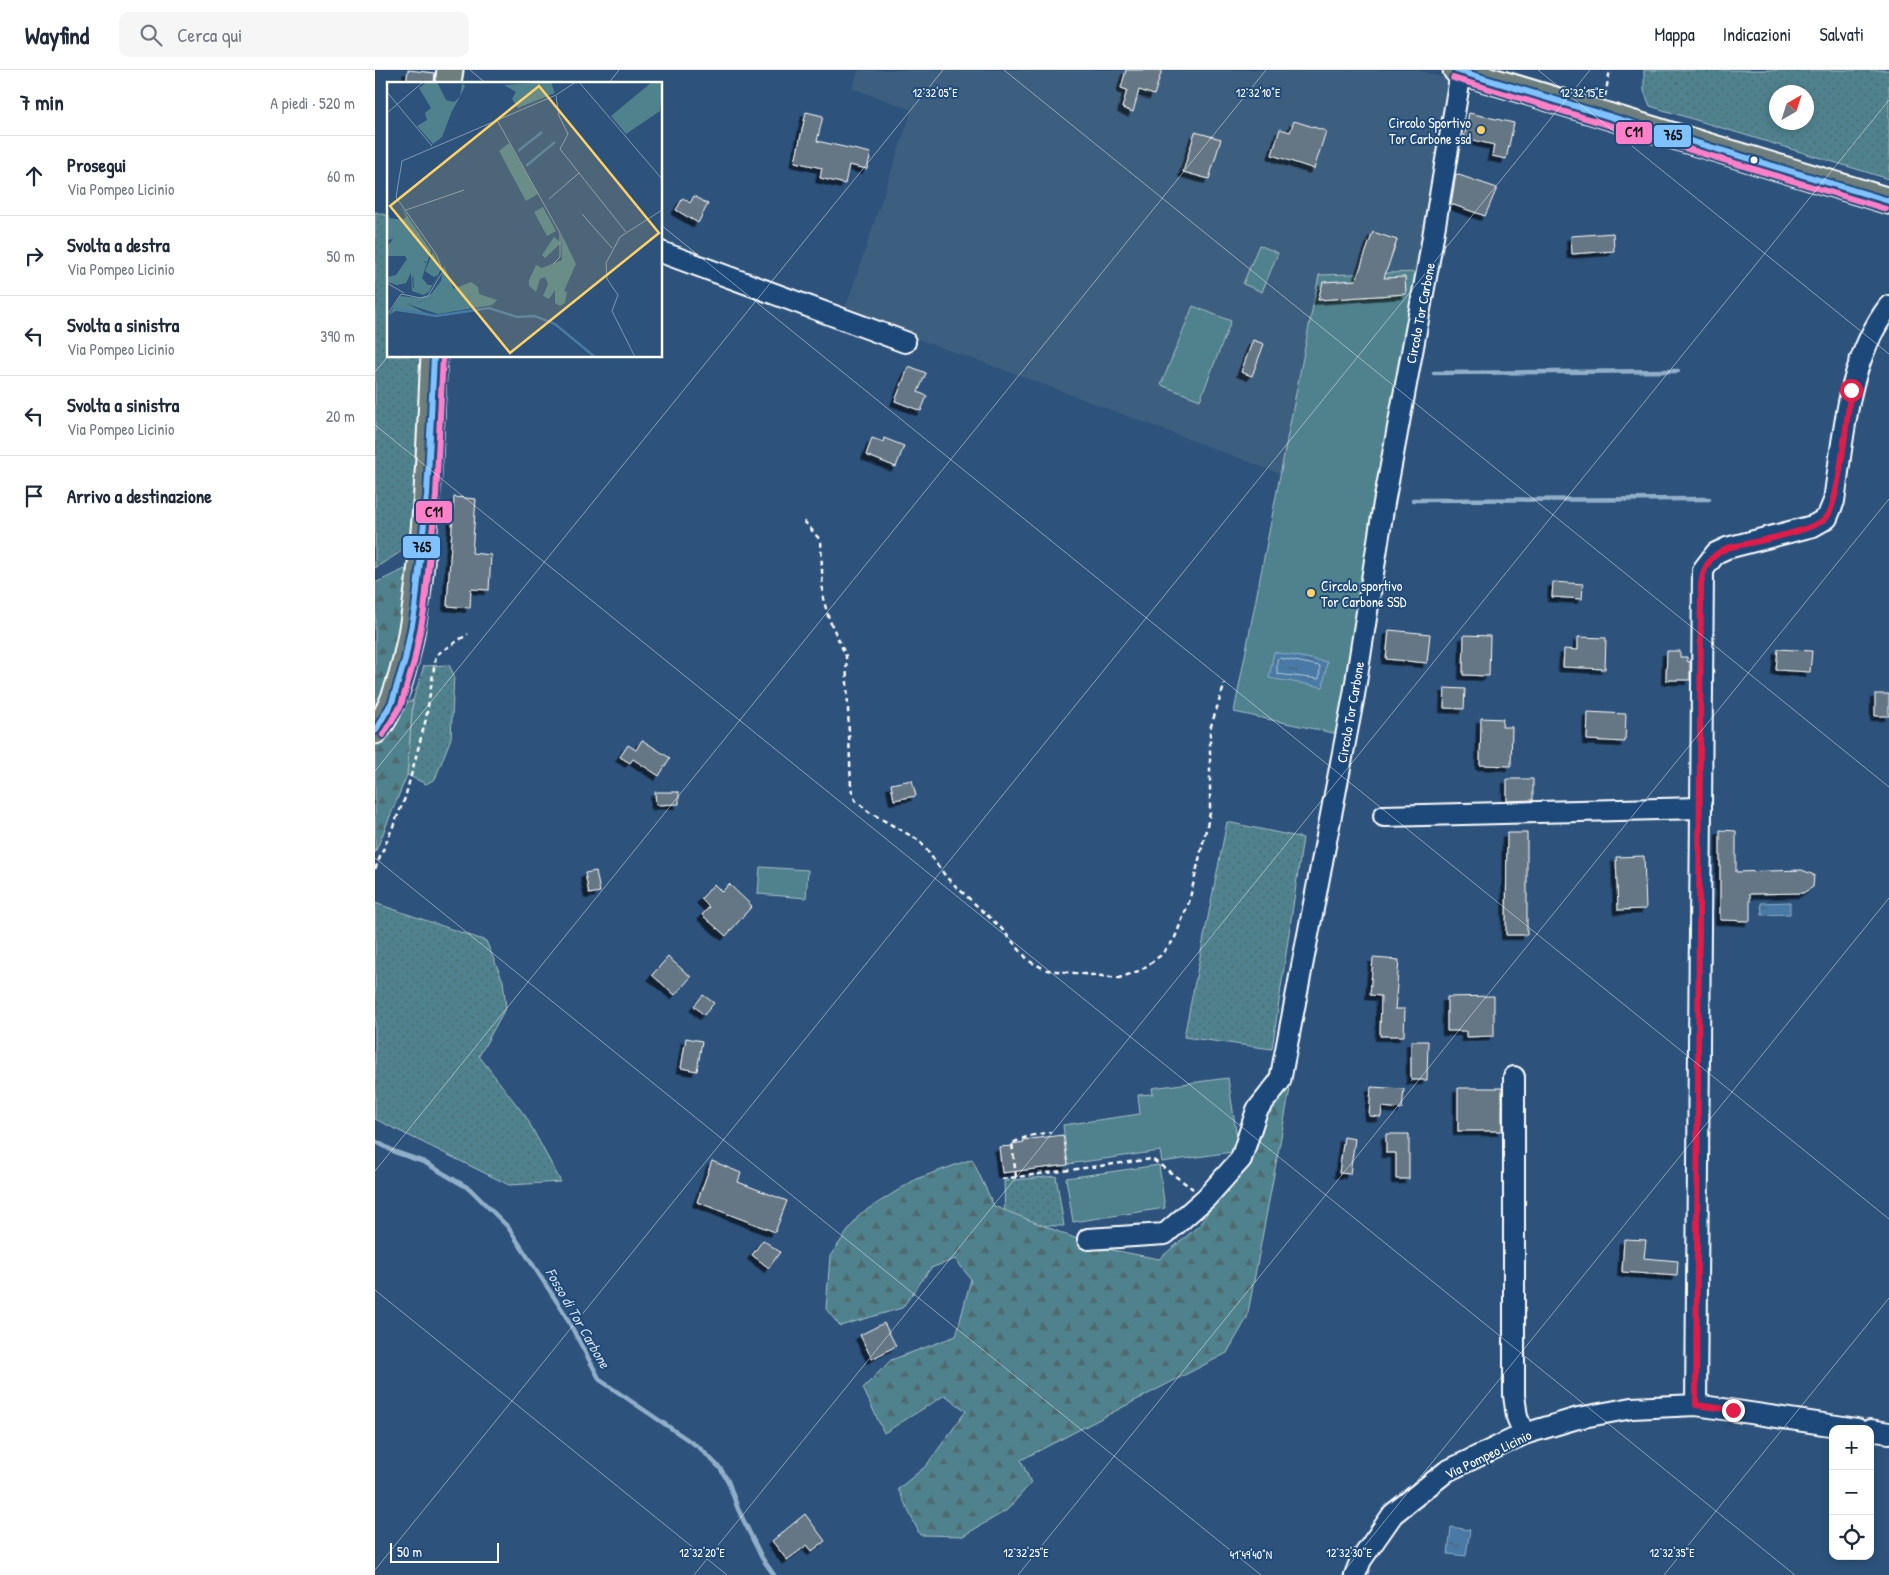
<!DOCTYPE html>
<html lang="it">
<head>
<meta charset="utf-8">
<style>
	body { margin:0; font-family:"Patrick Hand",sans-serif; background:#f6f6f7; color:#1f2937 }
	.controls { position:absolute; right:15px; bottom:15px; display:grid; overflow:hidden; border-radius:10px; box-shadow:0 2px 8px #0003 }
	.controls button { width:45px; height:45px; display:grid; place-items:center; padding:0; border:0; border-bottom:1px solid #e0e1e3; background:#fff; color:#1f2937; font:25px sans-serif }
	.compass { position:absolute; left:1394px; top:15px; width:45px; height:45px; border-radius:50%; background:#fff; box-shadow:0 2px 8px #0003; rotate:39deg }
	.scale { position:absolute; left:15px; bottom:12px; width:109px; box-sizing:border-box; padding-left:5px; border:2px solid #fff; border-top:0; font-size:14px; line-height:18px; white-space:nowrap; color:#fff; -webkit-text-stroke:4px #1f4a7a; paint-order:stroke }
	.stop { position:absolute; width:15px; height:15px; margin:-11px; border:4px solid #e11d48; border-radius:50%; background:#fff }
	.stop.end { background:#e11d48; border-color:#fff; box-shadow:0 1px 5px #0008 }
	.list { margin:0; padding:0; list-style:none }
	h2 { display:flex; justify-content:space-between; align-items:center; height:65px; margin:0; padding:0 20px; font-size:21px }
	h2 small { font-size:16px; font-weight:400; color:#747a83 }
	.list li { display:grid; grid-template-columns:32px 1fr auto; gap:15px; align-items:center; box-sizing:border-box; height:80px; padding:0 20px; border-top:1px solid #e0e1e3 }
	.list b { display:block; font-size:19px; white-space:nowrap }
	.list p { margin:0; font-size:16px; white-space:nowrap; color:#747a83 }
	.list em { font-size:16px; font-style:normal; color:#747a83 }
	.icon { flex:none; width:28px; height:28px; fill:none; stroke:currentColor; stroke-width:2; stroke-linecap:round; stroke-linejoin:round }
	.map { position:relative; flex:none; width:1514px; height:1505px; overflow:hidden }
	header { display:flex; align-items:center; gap:30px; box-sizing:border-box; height:70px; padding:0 25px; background:#fff; border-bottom:1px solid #e0e1e3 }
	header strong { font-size:24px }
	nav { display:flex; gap:28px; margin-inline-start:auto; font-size:18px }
	.search { width:350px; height:45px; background:#f6f6f7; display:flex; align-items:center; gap:12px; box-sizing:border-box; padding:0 18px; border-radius:10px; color:#747a83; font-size:19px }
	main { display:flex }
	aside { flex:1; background:#fff }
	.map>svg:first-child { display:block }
	.built { fill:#3e5e7f }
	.grass { fill:url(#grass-dots); stroke:#a8c0c6; fill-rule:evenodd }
	.forest { fill:url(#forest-firs); stroke:#a8c0c6 }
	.pitch { fill:#50828d; stroke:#a8c0c6 }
	.water { fill:url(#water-ripples); stroke:#91afc9 }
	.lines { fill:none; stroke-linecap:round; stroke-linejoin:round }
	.shore { stroke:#b6cadb; stroke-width:1 }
	.stream { stroke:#91afc9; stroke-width:4.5 }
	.building { fill:#657785; stroke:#fff; filter:url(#shadow) }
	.minor-casing { stroke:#fff; stroke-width:24 }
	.major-casing { stroke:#fff; stroke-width:29 }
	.path { stroke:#fff; stroke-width:2.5; stroke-dasharray:5 4; stroke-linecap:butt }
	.minor { stroke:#1f4a7a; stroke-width:20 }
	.major { stroke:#6d7e7c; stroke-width:25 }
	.bus-1-casing { stroke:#1f4a7a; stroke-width:10 }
	.bus-2-casing { stroke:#1f4a7a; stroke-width:10 }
	.bus-1 { stroke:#80c2ff; stroke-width:6 }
	.bus-2 { stroke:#ff80c8; stroke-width:6 }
	.route { stroke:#e11d48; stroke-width:6 }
	.ticks { fill:none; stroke:#fff; stroke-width:1; stroke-opacity:0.45 }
	.poi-dot { fill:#ffd166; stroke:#1f4a7a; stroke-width:2 }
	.bus-dot { fill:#fff; stroke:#1f4a7a; stroke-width:2 }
	.labels { text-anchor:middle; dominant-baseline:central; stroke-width:4; stroke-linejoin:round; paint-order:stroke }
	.poi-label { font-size:14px; fill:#fff; stroke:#1f4a7a; text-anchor:end }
	.street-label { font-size:14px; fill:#fff; stroke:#1f4a7a }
	.water-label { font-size:15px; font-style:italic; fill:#d1dee8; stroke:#1f4a7a }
	.inset-river { fill:none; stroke:#487aa5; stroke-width:2.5 }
	.inset-road { fill:none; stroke:#8198b0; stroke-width:1 }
	.view { fill:#ffd166; fill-opacity:0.15; stroke:#ffd166; stroke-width:2.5 }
	.inset-edge { fill:none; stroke:#fff; stroke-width:2.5 }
	.ticks-label { font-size:12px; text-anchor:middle; fill:#fff; stroke:#1f4a7a; stroke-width:4; stroke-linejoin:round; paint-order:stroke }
	.line-badge { stroke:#1f4a7a; stroke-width:2 }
	.pale-badge-label { font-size:14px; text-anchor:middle; font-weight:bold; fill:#111 }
</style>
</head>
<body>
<header>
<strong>Wayfind</strong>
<div class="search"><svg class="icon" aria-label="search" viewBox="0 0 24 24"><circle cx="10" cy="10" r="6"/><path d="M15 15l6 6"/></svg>Cerca qui</div>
<nav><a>Mappa</a><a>Indicazioni</a><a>Salvati</a></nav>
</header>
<main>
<aside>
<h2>7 min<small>A piedi · 520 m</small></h2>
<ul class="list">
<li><svg class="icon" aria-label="ahead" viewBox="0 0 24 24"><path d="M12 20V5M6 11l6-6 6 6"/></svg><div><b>Prosegui</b><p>Via Pompeo Licinio</p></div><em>60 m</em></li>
<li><svg class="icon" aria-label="right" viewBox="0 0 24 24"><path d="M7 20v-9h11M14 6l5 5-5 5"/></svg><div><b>Svolta a destra</b><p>Via Pompeo Licinio</p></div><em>50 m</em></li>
<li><svg class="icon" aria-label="left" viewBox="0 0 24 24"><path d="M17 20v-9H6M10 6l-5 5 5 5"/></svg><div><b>Svolta a sinistra</b><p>Via Pompeo Licinio</p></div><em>390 m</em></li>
<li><svg class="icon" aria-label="left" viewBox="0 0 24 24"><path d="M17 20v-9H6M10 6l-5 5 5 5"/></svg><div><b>Svolta a sinistra</b><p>Via Pompeo Licinio</p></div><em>20 m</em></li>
<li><svg class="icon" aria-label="arrive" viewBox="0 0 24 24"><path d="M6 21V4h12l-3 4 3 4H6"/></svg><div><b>Arrivo a destinazione</b></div></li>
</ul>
</aside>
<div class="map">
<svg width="1514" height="1505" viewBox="0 0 1514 1505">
	<defs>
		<pattern id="grass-dots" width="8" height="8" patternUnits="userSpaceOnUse" patternTransform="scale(1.25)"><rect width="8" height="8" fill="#50828d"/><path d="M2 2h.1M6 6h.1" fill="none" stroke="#4e6a70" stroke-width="1.8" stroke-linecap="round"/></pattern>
		<pattern id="forest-firs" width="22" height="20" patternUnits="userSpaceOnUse" patternTransform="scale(1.25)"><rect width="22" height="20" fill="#50828d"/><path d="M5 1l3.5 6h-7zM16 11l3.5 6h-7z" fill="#4e6a70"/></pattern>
		<pattern id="water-ripples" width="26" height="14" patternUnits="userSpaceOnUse" patternTransform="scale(1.25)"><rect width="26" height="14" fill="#487aa5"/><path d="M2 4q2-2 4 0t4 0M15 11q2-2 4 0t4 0" fill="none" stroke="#4a6378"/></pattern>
		<filter id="shadow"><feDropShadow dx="-4.5" dy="4.5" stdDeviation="0" flood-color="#0009"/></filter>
	</defs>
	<rect width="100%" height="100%" fill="#2d537c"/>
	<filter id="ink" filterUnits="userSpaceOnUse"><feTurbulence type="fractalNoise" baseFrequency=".02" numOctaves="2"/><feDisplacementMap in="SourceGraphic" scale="10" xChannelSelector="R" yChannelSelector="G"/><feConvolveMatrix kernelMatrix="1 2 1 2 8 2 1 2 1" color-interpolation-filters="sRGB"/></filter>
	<g filter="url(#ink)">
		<polygon class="built" points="484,0 1042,0 1073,9 1046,202 944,206 906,404 649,307 469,243 537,40 477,18"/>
		<g class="grass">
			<path d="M1269,0H1514V109L1275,36L1269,21ZM1402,22H1432V52H1402Z"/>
			<polygon points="0,142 14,146 14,286 49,286 38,468 24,483 0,498"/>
			<polygon points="74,595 79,605 76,668 60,709 51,714 32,705 38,630 49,596"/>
			<polygon points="852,752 928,768 897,979 809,967"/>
			<polygon points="0,833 111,871 128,911 131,937 104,986 151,1047 186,1112 134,1115 0,1049"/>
			<polygon points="681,1106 689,1156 630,1155 629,1111"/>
		</g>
		<g class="forest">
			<polygon points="30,499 34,511 16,607 0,639 0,513"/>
			<polygon points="38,630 32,705 0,783 0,672 28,635"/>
			<polygon points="900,1013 915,1019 872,1248 852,1283 646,1390 656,1413 632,1440 588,1466 545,1465 523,1419 551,1396 591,1341 570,1325 509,1363 488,1318 516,1290 581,1266 596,1209 580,1189 556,1198 527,1238 465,1256 451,1239 455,1186 485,1144 541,1109 597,1089 619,1136 722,1177 784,1189 826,1154 864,1088"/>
		</g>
		<g class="pitch">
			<polygon points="884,175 903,183 887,222 868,214"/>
			<polygon points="1046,202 963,664 859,642 944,205"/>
			<polygon points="818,236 856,251 825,330 786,315"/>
			<polygon points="385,797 433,800 431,828 383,824"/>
			<polygon points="853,1008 864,1081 787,1092 785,1081 693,1094 688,1055 765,1044 763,1025 778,1024 777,1018"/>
			<polygon points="784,1095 790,1138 698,1152 691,1108"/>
		</g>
		<g class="water">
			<polygon points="899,582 952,592 948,617 894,608"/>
			<polygon points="1415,832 1415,844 1387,845 1386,833"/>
			<polygon points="1076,1457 1095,1460 1091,1486 1073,1484"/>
		</g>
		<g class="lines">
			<polygon class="shore" points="905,588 945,596 944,609 902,604 902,590"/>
			<g class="stream">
				<polyline points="1059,303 1303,301"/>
				<polyline points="1038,430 1334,429"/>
				<polyline points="0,1071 20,1082 49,1092 95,1119 133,1157 188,1241 225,1310 325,1378 345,1398 353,1411 363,1439 387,1488 399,1505"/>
			</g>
		</g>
		<g class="building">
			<polygon points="33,0 60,3 59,14 31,14"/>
			<polygon points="751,0 787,0 779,25 764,20 758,42 747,38 752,20 746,18"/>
			<polygon points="431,42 448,46 442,71 496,83 492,99 474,95 470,114 445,108 447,98 420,92"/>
			<polygon points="1094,43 1139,53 1131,89 1117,86 1119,75 1089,68"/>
			<polygon points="919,51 951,61 939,99 897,85 905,59 915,62"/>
			<polygon points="820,62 846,69 834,109 808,102"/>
			<polygon points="1081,104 1122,118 1110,146 1076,134"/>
			<polygon points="319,126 333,134 323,153 301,140 308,128 315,133"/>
			<polygon points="998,162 1022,170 1009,208 1030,207 1031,224 943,230 948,212 981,210"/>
			<polygon points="1238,163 1239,181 1197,184 1196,166"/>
			<polygon points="878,270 889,274 877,306 866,302"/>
			<polygon points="534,296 551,303 543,322 552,326 546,341 520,331"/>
			<polygon points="497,368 508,372 509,368 529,376 521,397 491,385"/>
			<polygon points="79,427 101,429 97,483 116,485 114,520 96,519 95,538 72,536"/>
			<polygon points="1178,512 1208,514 1207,529 1177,527"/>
			<polygon points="1014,560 1055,564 1052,593 1011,589"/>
			<polygon points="1089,565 1115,566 1114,606 1088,605"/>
			<polygon points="1203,567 1231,568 1230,599 1188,597 1189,579 1203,580"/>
			<polygon points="1403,579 1437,581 1435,602 1401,600"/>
			<polygon points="1292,581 1305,581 1305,587 1312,587 1312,591 1315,592 1315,610 1291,610"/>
			<polygon points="1070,618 1090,619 1089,639 1069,638"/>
			<rect x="1500" y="624" width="14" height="22"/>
			<polygon points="1213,642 1251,644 1250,672 1212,670"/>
			<polygon points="1106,648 1128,649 1127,657 1137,657 1136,696 1105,695"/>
			<polygon points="267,670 295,688 284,706 258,689 255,693 245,687 253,675 261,680"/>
			<polygon points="1132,709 1158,709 1158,730 1132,731"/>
			<polygon points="537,710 541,726 519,730 516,714"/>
			<polygon points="280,722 304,722 304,734 281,735"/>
			<polygon points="1345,760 1361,761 1361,802 1427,800 1439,805 1438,817 1428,823 1375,824 1375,851 1345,850"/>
			<polygon points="1132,763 1152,763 1152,865 1131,865"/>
			<polygon points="1269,786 1271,839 1243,840 1241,787"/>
			<polygon points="221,801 225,822 214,824 210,803"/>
			<polygon points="339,814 347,822 354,814 377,836 351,866 327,845 334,837 326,829"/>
			<polygon points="293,887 316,907 300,925 277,905"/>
			<polygon points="998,888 1024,890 1020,939 1030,939 1029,966 1005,966 1006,926 995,925"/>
			<polygon points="328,925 339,933 329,945 319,936"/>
			<polygon points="1119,926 1119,966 1091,967 1091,961 1072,961 1072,927"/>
			<polygon points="311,968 327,971 322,1001 306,998"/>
			<polygon points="1036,971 1053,971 1052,1010 1036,1010"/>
			<polygon points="996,1017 1029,1019 1027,1039 1007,1037 1006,1047 994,1046"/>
			<rect x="1083" y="1018" width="44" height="43"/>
			<polygon points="1011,1064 1034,1064 1034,1109 1021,1109 1021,1083 1011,1083"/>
			<polygon points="688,1065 693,1095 627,1103 624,1077 638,1076 637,1074 649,1072 648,1070"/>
			<polygon points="969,1067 980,1069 975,1104 964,1103"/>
			<polygon points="337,1091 366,1103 363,1112 412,1131 400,1162 322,1132"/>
			<polygon points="1249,1169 1271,1170 1269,1188 1303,1191 1302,1206 1247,1202"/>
			<polygon points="388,1170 405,1182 394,1198 377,1185"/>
			<polygon points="509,1253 521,1276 497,1289 485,1265"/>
			<polygon points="430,1444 450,1471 437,1481 432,1475 412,1490 397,1471"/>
		</g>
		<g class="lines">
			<g class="minor-casing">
				<g id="minor">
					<polyline points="286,182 530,272"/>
					<polyline points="1009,746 1325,738"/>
					<polyline points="1139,1007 1139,1325 1142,1347 1149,1364"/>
					<polyline points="713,1169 790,1164 831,1128 866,1089 882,1040 905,1011 979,625 1009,433 1053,196 1086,2"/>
					<path d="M1321,1335L1328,500L1341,483L1352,478L1438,456L1452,448L1459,431C1469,364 1472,292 1514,236"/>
					<polyline points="1495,1360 1514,1363"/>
					<polyline points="980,1505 986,1490 1018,1444 1072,1401 1149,1364 1203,1348 1257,1338 1321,1335 1482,1359"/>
				</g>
			</g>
			<g class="major-casing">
				<g id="major">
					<polyline points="1081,0 1514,131"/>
					<polyline points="73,14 75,0"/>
					<path d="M0,661C52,605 54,367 59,286"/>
				</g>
			</g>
			<g class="path">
				<polyline points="1230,26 1235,0"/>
				<polyline points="429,451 446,471 448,528 454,549 471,586 476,718 480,730 494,742 545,771 572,808 626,858 654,891 672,900 744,908 766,900 785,886 799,870 814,832 835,743 835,659 850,613"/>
				<polyline points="0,799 30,728 51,649 61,585 93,564"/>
				<polyline points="641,1107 637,1073 654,1066 676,1062"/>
				<polyline points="627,1109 777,1089 818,1119"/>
			</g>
			<use href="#minor" class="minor"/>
			<use href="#major" class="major"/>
			<g class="bus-1-casing">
				<g id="bus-1">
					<polyline points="1081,0 1514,131"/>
					<polyline points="0,661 17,632 30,590 40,539 52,425 59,286"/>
				</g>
			</g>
			<g class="bus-2-casing">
				<g id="bus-2">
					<polyline points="1078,8 1511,139"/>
					<polyline points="8,665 26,635 39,592 49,541 61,426 68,286"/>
				</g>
			</g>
			<use href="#bus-1" class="bus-1"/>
			<use href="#bus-2" class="bus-2"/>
		</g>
	</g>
	<g class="lines" filter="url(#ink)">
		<path class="route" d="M1358,1340L1321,1335L1326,514C1329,496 1334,487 1352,478C1373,473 1437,462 1451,448C1464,435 1472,343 1476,320"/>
	</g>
	<path class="ticks" d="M95,0L112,14M629,0L1514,717M1163,0L1514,284M233,14L244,0M286,155L1514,1149M0,302L14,285M0,355L1420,1505M0,701L568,0M0,788L886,1505M0,1101L891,0M0,1220L352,1505M0,1500L1215,0M319,1505L1514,30M643,1505L1514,429M966,1505L1514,828M1289,1505L1514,1228"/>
	<g class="poi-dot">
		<circle cx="1106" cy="60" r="5"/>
		<circle cx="936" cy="523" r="5"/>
	</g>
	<circle class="bus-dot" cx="1379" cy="90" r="4.5"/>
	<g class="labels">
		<g class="poi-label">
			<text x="1096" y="52">Circolo Sportivo<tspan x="1096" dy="16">Tor Carbone ssd</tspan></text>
			<text x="946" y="515" text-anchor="start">Circolo sportivo<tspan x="946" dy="16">Tor Carbone SSD</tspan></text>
		</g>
		<g class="street-label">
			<text transform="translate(1045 243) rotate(-79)">Circolo Tor Carbone</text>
			<text transform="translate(975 642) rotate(-80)">Circolo Tor Carbone</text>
			<text transform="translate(1113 1384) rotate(-26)">Via Pompeo Licinio</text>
		</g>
		<g class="water-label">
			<text transform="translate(203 1248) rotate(60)">Fosso di Tor Carbone</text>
		</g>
	</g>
	<g transform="translate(12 12)">
		<rect width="275" height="275" fill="#2d537c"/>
		<path d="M40,0H50L59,18L67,20L73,15L75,1L78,4L73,15L65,29L55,55L46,62L30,44L40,38L38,31L44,26L32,6ZM164,0L168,11L131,26L125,17L129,10L117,3ZM156,125L169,149L160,154L147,130ZM15,126L44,169L40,181L38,179L25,196L26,206L42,210L36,213L25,209L24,191L19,201L10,203L0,200V195L9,193L20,177L18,174H0V165L6,157L0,158V130L3,136L15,138L19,135ZM84,200L91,205L92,212L110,218L105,223L51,232L20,222L33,220Z" fill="#50828d"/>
		<path d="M174,151L189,182L177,209L180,210L178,221L173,224L168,221V208L162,217L156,214L161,202L158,195L153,197L149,210L142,204V198L149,183L155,186L175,178ZM46,170L54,187L42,210L27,207L26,190L32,179L40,181L35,196L41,203H46L52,192L47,195L38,189ZM57,183L67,208L29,221L20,222L45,234L9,229L2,233L13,214L31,216L44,212L54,199Z" fill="#50828d"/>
		<path d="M265,0L275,1L273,29L239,52L224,34Z" fill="#50828d"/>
		<path d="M122,61L151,112L139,119L112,69ZM167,155L174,161L158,176L155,173Z" fill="#50828d"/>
		<path class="inset-river" d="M131,69L155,50M139,84L168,60M8,226L49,234L102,226L130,235L148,234L168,242L208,275"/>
		<path class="inset-road" d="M192,0L275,97M0,10L45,64M169,14L172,34L181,52L173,67L239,150M0,31L36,0M110,38L173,151V175L166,182M162,117L192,91M19,128L77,108M195,132L225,166M0,201L17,211M0,233L14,212L34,216L41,214L56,189L49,172L9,115L15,79L169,13L189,0M248,275L225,229L231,213L220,197L219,181L233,155L275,128"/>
		<path class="view" d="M152,4L272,151L123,271L3,124Z"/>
		<rect width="275" height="275" class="inset-edge"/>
	</g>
	<g class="ticks-label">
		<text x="560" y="27">12°32'05"E</text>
		<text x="1207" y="27">12°32'15"E</text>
		<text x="883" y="27">12°32'10"E</text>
		<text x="327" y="1487">12°32'20"E</text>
		<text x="651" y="1487">12°32'25"E</text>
		<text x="974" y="1487">12°32'30"E</text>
		<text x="1297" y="1487">12°32'35"E</text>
		<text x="876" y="1489">41°49'40"N</text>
	</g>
	<g class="line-badge">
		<rect x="1240" y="51" width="38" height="24" rx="5" fill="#ff80c8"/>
		<rect x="1278" y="54" width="39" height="24" rx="5" fill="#80c2ff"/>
		<rect x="40" y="430" width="38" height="24" rx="5" fill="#ff80c8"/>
		<rect x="27" y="465" width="39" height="24" rx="5" fill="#80c2ff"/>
	</g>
	<g class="pale-badge-label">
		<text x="1259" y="67">C11</text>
		<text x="1298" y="70">765</text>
		<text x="59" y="447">C11</text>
		<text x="47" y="482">765</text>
	</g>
</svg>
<div class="controls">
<button>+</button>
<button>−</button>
<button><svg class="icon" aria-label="locate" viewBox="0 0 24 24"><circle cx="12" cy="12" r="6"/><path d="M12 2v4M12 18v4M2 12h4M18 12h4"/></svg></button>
</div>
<svg class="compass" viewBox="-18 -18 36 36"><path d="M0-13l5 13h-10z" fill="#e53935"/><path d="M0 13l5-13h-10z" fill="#747a83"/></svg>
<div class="scale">50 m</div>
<div class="stop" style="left:1476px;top:320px"></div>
<div class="stop end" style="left:1358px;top:1340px"></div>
</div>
</main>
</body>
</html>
